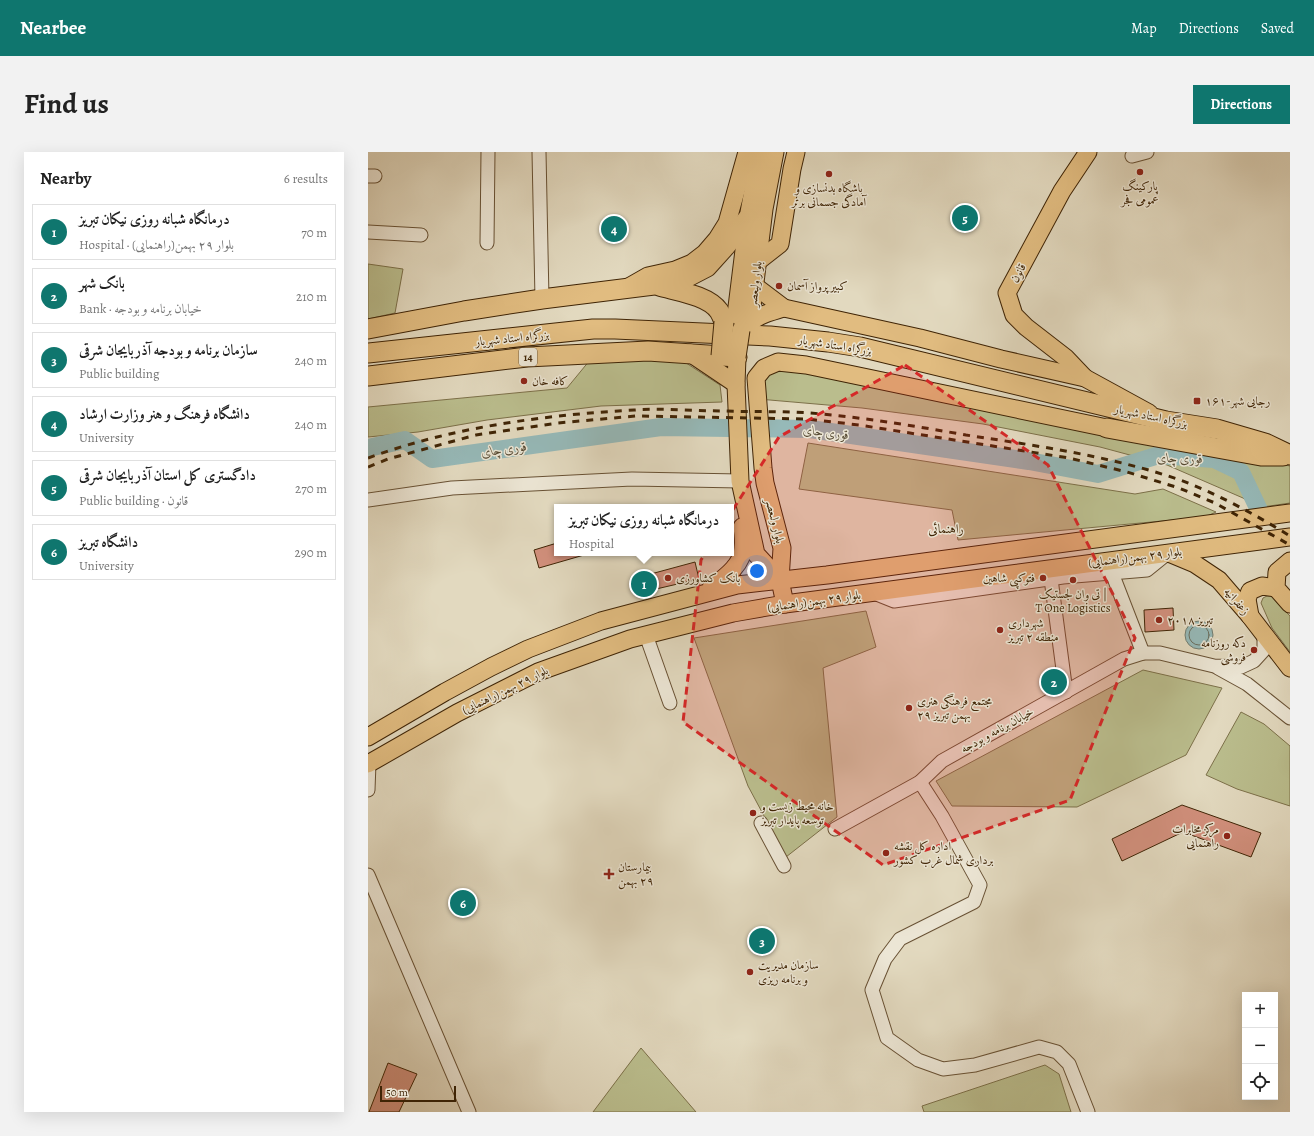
<!DOCTYPE html>
<html lang="en">
<head>
<meta charset="utf-8">
<style>
	body { margin:0; font-family:Alegreya,Amiri,serif; background:#f2f2f2; color:#222 }
	.controls { position:absolute; right:12px; bottom:12px; display:grid; overflow:hidden; border-radius:0px; box-shadow:0 4px 16px #0002 }
	.controls button { width:36px; height:36px; display:grid; place-items:center; padding:0; border:0; border-bottom:1px solid #e0e0e0; background:#fff; color:#222; font:20px sans-serif }
	.scale { position:absolute; left:12px; bottom:10px; width:76px; box-sizing:border-box; padding-left:4px; border:2px solid #3f2405; border-top:0; font-size:11px; line-height:14px; white-space:nowrap; color:#3f2405; -webkit-text-stroke:3px #ece6d5; paint-order:stroke }
	.you { position:absolute; left:389px; top:419px; width:14px; height:14px; margin:-10px; border:3px solid #fff; border-radius:50%; background:#1a73e8; box-shadow:0 0 0 6px #1a73e833 }
	.badge { display:grid; place-items:center; width:26px; height:26px; border-radius:50%; background:#0f766e; color:#fff; font-size:13px; font-weight:700 }
	.pin { position:absolute; translate:-50% -50%; border:2px solid #fff; box-shadow:0 1px 4px #0006 }
	.popup { position:absolute; left:186px; top:352px; width:180px; height:52px; box-sizing:border-box; display:grid; place-content:center; border-radius:0px; background:#fff; filter:drop-shadow(0 1px 3px #0005); font-size:13px; white-space:nowrap; color:#767676 }
	.popup b { font-size:15px; color:#222 }
	.popup::after { content:''; position:absolute; left:50%; top:100%; margin-left:-8px; border:8px solid transparent; border-top-color:#fff }
	.list { margin:0; padding:0; list-style:none }
	h2 { display:flex; justify-content:space-between; align-items:center; height:52px; margin:0; padding:0 16px; font-size:17px }
	h2 small { font-size:13px; font-weight:400; color:#767676 }
	.list li { display:grid; grid-template-columns:26px 1fr auto; gap:12px; align-items:center; box-sizing:border-box; height:56px; margin:0 8px 8px; padding:0 8px; border:1px solid #e0e0e0; border-radius:0px }
	.list b { display:block; font-size:15px; white-space:nowrap }
	.list p { margin:0; font-size:13px; white-space:nowrap; color:#767676 }
	.list em { font-size:13px; font-style:normal; color:#767676 }
	.icon { flex:none; width:22px; height:22px; fill:none; stroke:currentColor; stroke-width:2; stroke-linecap:round; stroke-linejoin:round }
	.map { position:relative; flex:none; width:922px; height:960px; overflow:hidden; border-radius:0px }
	header { display:flex; align-items:center; gap:24px; box-sizing:border-box; height:56px; padding:0 20px; background:#0f766e; color:#fff }
	header strong { font-size:19px }
	nav { display:flex; gap:22px; margin-inline-start:auto; font-size:14px }
	.intro { display:flex; align-items:center; justify-content:space-between; box-sizing:border-box; height:96px; padding:0 24px }
	h1 { margin:0; font-size:28px }
	.button { padding:10px 18px; border-radius:0px; background:#0f766e; color:#fff; font-size:14px; font-weight:700 }
	main { display:flex; gap:24px; padding:0 24px }
	aside { flex:1; background:#fff; border-radius:0px; box-shadow:0 4px 16px #0002 }
	.map>svg:first-child { display:block }
	.green { fill:#babd8d; stroke:#7c7049 }
	.water { fill:#96b9b8; stroke:#737d70 }
	.lines { fill:none; stroke-linecap:round; stroke-linejoin:round }
	.shore { stroke:#6a6e5e; stroke-width:1 }
	.river { stroke:#96b9b8; stroke-width:18 }
	.building { fill:#d2907d; stroke:#3f2405 }
	.minor-casing { stroke:#685134; stroke-width:15 }
	.major-casing { stroke:#3f2405; stroke-width:19 }
	.highway-casing { stroke:#3f2405; stroke-width:21 }
	.minor { stroke:#ece6d5; stroke-width:13 }
	.major { stroke:#e1bc80; stroke-width:17 }
	.highway { stroke:#e1bc80; stroke-width:19 }
	.rail { stroke:#3f2405; stroke-width:3; stroke-dasharray:7 7; stroke-linecap:butt }
	.major-bridge-casing { stroke:#3f2405; stroke-width:19; stroke-linecap:butt }
	.highway-bridge-casing { stroke:#3f2405; stroke-width:21; stroke-linecap:butt }
	.major-bridge { stroke:#e1bc80; stroke-width:17 }
	.highway-bridge { stroke:#e1bc80; stroke-width:19 }
	.marked { fill:#d62828; fill-opacity:0.2; stroke:#d62828; stroke-width:3; stroke-dasharray:8 5; stroke-linejoin:round }
	.poi-dot { fill:#8f2418; stroke:#ece6d5; stroke-width:1.5 }
	.labels { text-anchor:middle; dominant-baseline:central; stroke-width:3; stroke-linejoin:round; paint-order:stroke }
	.shield { fill:#ece6d5; stroke:#735e43; stroke-width:1 }
	.shield-label { font-size:11px; font-weight:bold; fill:#3f2405 }
	.poi-label { font-size:12px; fill:#3f2405; stroke:#ece6d5; text-anchor:start }
	.street-label { font-size:12px; fill:#3f2405; stroke:#ece6d5 }
	.water-label { font-size:13px; font-style:italic; fill:#554932; stroke:#ece6d5 }
	.neighbourhood-label { font-size:13px; fill:#3f2405; stroke:#ece6d5 }
</style>
</head>
<body>
<header>
<strong>Nearbee</strong>
<nav><a>Map</a><a>Directions</a><a>Saved</a></nav>
</header>
<div class="intro"><h1>Find us</h1><a class="button">Directions</a></div>
<main>
<aside>
<h2>Nearby<small>6 results</small></h2>
<ul class="list">
<li><span class="badge">1</span><div><b>درمانگاه شبانه روزی نیکان تبریز</b><p>Hospital · بلوار ٢٩ بهمن(راهنمایی)</p></div><em>70 m</em></li>
<li><span class="badge">2</span><div><b>بانک شهر</b><p>Bank · خیابان برنامه و بودجه</p></div><em>210 m</em></li>
<li><span class="badge">3</span><div><b>سازمان برنامه و بودجه آذربایجان شرقی</b><p>Public building</p></div><em>240 m</em></li>
<li><span class="badge">4</span><div><b>دانشگاه فرهنگ و هنر وزارت ارشاد</b><p>University</p></div><em>240 m</em></li>
<li><span class="badge">5</span><div><b>دادگستری کل استان آذربایجان شرقی</b><p>Public building · قانون</p></div><em>270 m</em></li>
<li><span class="badge">6</span><div><b>دانشگاه تبریز</b><p>University</p></div><em>290 m</em></li>
</ul>
</aside>
<div class="map">
<svg width="922" height="960" viewBox="0 0 922 960">
	<rect width="100%" height="100%" fill="#e2d9bf"/>
	<filter id="stains"><feTurbulence type="fractalNoise" baseFrequency=".005" numOctaves="4"/><feColorMatrix values="0 0 0 0 .2 0 0 0 0 .09 0 0 0 0 .02 0 0 0 .5 -.17"/></filter>
	<radialGradient id="worn" r=".72"><stop offset=".6" stop-color="#630" stop-opacity="0"/><stop offset="1" stop-color="#630" stop-opacity=".3"/></radialGradient>
	<g class="green">
		<polygon points="0,112 35,117 27,161 0,167"/>
		<polygon points="312,207 352,233 354,250 233,254 119,268 50,280 0,285 0,255 199,236 222,208"/>
		<polygon points="409,216 882,305 922,314 922,351 888,356 875,346 799,313 732,295 615,272 494,256 390,247 391,230"/>
		<polygon points="440,291 767,342 795,337 848,360 837,365 590,388 584,358 431,337"/>
		<polygon points="899,444 903,444 922,464 922,500 904,476 893,451 895,446"/>
		<polygon points="498,459 508,495 455,516 469,665 418,705 380,634 326,486"/>
		<polygon points="775,518 854,536 818,603 709,655 584,654 568,629"/>
		<polygon points="873,560 896,572 922,594 922,654 869,637 838,623"/>
		<polygon points="273,896 328,960 225,960"/>
		<polygon points="677,913 691,922 703,960 556,960 554,954"/>
	</g>
	<circle class="water" cx="831" cy="483" r="14"/>
	<g class="lines">
		<circle class="shore" cx="831" cy="483" r="10"/>
		<polyline class="river" points="0,296 37,288 64,307 293,275 442,277 661,309 730,322 791,303 846,307 873,320 891,358"/>
	</g>
	<g class="building">
		<polygon points="189,391 189,401 216,401 216,403 171,416 166,398"/>
		<polygon points="327,410 331,427 271,441 268,426"/>
		<polygon points="805,456 806,478 777,480 776,458"/>
		<polygon points="814,653 893,681 883,705 815,680 754,709 744,687"/>
		<polygon points="20,911 49,922 31,960 1,960"/>
	</g>
	<g class="lines">
		<g class="minor-casing">
			<g id="minor">
				<polyline points="171,0 174,147"/>
				<polyline points="764,4 779,0"/>
				<polyline points="0,24 7,24"/>
				<polyline points="0,80 53,83"/>
				<polyline points="119,91 120,0"/>
				<polyline points="0,348 84,336 264,327 372,329"/>
				<polyline points="744,421 775,501"/>
				<polyline points="683,427 698,540"/>
				<polyline points="506,441 526,449 695,425 779,418 800,401"/>
				<polyline points="278,483 302,551"/>
				<polyline points="850,516 879,532 922,566"/>
				<polyline points="552,630 574,664 612,733 606,750 532,787 517,807 504,838 519,886 550,908 575,917 607,913 671,895 689,900 701,912 720,960"/>
				<polyline points="0,638 1,611"/>
				<polyline points="393,671 416,714"/>
				<polyline points="467,677 552,630 574,609 756,507 775,501 792,501 846,514 873,515 886,509 896,498 896,481"/>
				<polyline points="0,723 101,960"/>
			</g>
		</g>
		<g class="major-casing">
			<g id="major">
				<polyline points="389,110 412,92 424,17 428,0"/>
				<polyline points="387,134 416,156 552,186 633,207 717,226 781,261"/>
				<polyline points="259,136 280,124 307,118 324,111 337,101 349,87 359,71 379,0"/>
				<path d="M376,175C389,163 400,161 416,156"/>
				<polyline points="373,178 383,163 396,57 407,0"/>
				<polyline points="373,178 368,163 380,66 392,0"/>
				<polyline points="322,201 368,232"/>
				<polyline points="369,205 368,232 372,329 388,402 412,428"/>
				<polyline points="717,226 698,206 658,175 646,163 639,141 694,39 720,0"/>
				<polyline points="803,402 827,412 851,428 882,464 922,516"/>
				<polyline points="922,409 909,420 908,436 922,452"/>
				<path d="M343,436C356,426 375,413 375,395C376,388 375,382 374,375"/>
				<polyline points="417,452 412,428 414,396 397,331 395,316 388,226 396,216 410,210 438,213 739,276"/>
				<polyline points="882,464 879,447 882,439 894,434 908,436"/>
				<polyline points="0,585 77,540 123,515 160,497 233,469 369,433 459,423 922,361"/>
				<polyline points="0,612 89,561 170,520 262,487 365,461 417,452 922,385"/>
			</g>
		</g>
		<g class="highway-casing">
			<g id="highway">
				<path d="M291,134C308,139 340,143 351,159C353,162 355,167 356,170"/>
				<polyline points="0,177 96,159 174,147 286,133 314,128 339,115 357,95 380,66"/>
				<polyline points="0,201 225,177 247,177 402,184 460,190 492,195 798,269 849,277 897,291 922,303"/>
				<polyline points="0,224 159,205 280,199 369,205"/>
				<polyline points="739,276 893,304 915,304"/>
			</g>
		</g>
		<use href="#minor" class="minor"/>
		<use href="#major" class="major"/>
		<use href="#highway" class="highway"/>
		<g class="rail">
			<path d="M0,306C85,275 176,263 266,258C296,256 327,259 356,259C385,260 414,259 442,261C494,265 546,274 598,283C670,294 743,304 812,328C850,342 888,363 922,384"/>
			<polyline points="0,315 20,307 108,283 190,271 268,264 439,267 491,273 701,306 759,320 811,336 847,351 922,393"/>
		</g>
		<g class="major-bridge-casing">
			<polyline id="major-bridge" points="369,205 373,178"/>
		</g>
		<g class="highway-bridge-casing">
			<polyline id="highway-bridge" points="353,204 356,170"/>
		</g>
		<use href="#major-bridge" class="major-bridge"/>
		<use href="#highway-bridge" class="highway-bridge"/>
	</g>
	<path class="marked" d="M537,213L680,313L767,486L702,648L515,713L315,570L333,408L411,285Z"/>
	<g class="poi-dot">
		<circle cx="772" cy="20" r="4"/>
		<circle cx="461" cy="22" r="4"/>
		<circle cx="411" cy="134" r="4"/>
		<circle cx="156" cy="229" r="4"/>
		<rect x="825" y="245" width="8" height="8" rx="2"/>
		<circle cx="300" cy="426" r="4"/>
		<circle cx="675" cy="426" r="4"/>
		<circle cx="705" cy="428" r="4"/>
		<circle cx="791" cy="468" r="4"/>
		<circle cx="632" cy="478" r="4"/>
		<circle cx="886" cy="498" r="4"/>
		<circle cx="541" cy="556" r="4"/>
		<circle cx="385" cy="661" r="4"/>
		<circle cx="859" cy="684" r="4"/>
		<circle cx="518" cy="701" r="4"/>
		<path d="M239 716h4v4h4v4h-4v4h-4v-4h-4v-4h4z"/>
		<circle cx="382" cy="820" r="4"/>
	</g>
	<g class="labels">
		<rect class="shield" x="151" y="196" width="18" height="18" rx="3"/>
		<g class="shield-label">
			<text x="160" y="205">14</text>
		</g>
		<g class="poi-label">
			<text x="772" y="34" text-anchor="middle">پارکینگ<tspan x="772" dy="14">عمومی فجر</tspan></text>
			<text x="461" y="36" text-anchor="middle">باشگاه بدنسازی و<tspan x="461" dy="14">آمادگی جسمانی برتر</tspan></text>
			<text x="419" y="134">کبیر پرواز آسمان</text>
			<text x="164" y="229">کافه خان</text>
			<text x="837" y="249">۱۶۱-رجایی شهر</text>
			<text x="308" y="426">بانک کشاورزی</text>
			<text x="667" y="426" text-anchor="end">فتوکپی شاهین</text>
			<text x="705" y="442" text-anchor="middle">تی وان لجستیک |<tspan x="705" dy="14">T One Logistics</tspan></text>
			<text x="799" y="468">تبریز ۲۰۱۸</text>
			<text x="640" y="471">شهرداری<tspan x="640" dy="14">منطقه ۲ تبریز</tspan></text>
			<text x="878" y="491" text-anchor="end">دکه روزنامه<tspan x="878" dy="14">فروشی</tspan></text>
			<text x="549" y="549">مجتمع فرهنگی هنری<tspan x="549" dy="14">۲۹ بهمن تبریز</tspan></text>
			<text x="393" y="654">خانه محیط زیست و<tspan x="393" dy="14">توسعه پایدار تبریز</tspan></text>
			<text x="851" y="677" text-anchor="end">مرکز مخابرات<tspan x="851" dy="14">راهنمایی</tspan></text>
			<text x="526" y="694">اداره کل نقشه<tspan x="526" dy="14">برداری شمال غرب کشور</tspan></text>
			<text x="250" y="715">بیمارستان<tspan x="250" dy="14">٢٩ بهمن</tspan></text>
			<text x="390" y="813">سازمان مدیریت<tspan x="390" dy="14">و برنامه ریزی</tspan></text>
		</g>
		<g class="street-label">
			<text transform="translate(650 121) rotate(-62)">قانون</text>
			<text transform="translate(387 132) rotate(-83)">بلوار ولیعصر</text>
			<text transform="translate(144 186) rotate(-6)">بزرگراه استاد شهریار</text>
			<text transform="translate(467 193) rotate(9)">بزرگراه استاد شهریار</text>
			<text transform="translate(783 264) rotate(12)">بزرگراه استاد شهریار</text>
			<text transform="translate(407 369) rotate(76)">بلوار ولىعصر</text>
			<text transform="translate(767 405) rotate(-7)">بلوار ٢٩ بهمن(راهنمایی)</text>
			<text transform="translate(446 449) rotate(-8)">بلوار ٢٩ بهمن(راهنمایی)</text>
			<text transform="translate(869 449) rotate(49)">زعفرانیه</text>
			<text transform="translate(137 538) rotate(-26)">بلوار ٢٩ بهمن(راهنمایی)</text>
			<text transform="translate(629 578) rotate(-29)">خیابان برنامه و بودجه</text>
		</g>
		<g class="water-label">
			<text transform="translate(458 280) rotate(7)">قوری چای</text>
			<text transform="translate(136 297) rotate(-8)">قوری چای</text>
			<text transform="translate(812 306) rotate(1)">قوری چای</text>
		</g>
		<g class="neighbourhood-label">
			<text x="578" y="376">راهنمائی</text>
		</g>
	</g>
	<rect width="100%" height="100%" filter="url(#stains)"/>
	<rect width="100%" height="100%" fill="url(#worn)"/>
</svg>
<div class="controls">
<button>+</button>
<button>−</button>
<button><svg class="icon" aria-label="locate" viewBox="0 0 24 24"><circle cx="12" cy="12" r="6"/><path d="M12 2v4M12 18v4M2 12h4M18 12h4"/></svg></button>
</div>
<div class="scale">50 m</div>
<div class="you"></div>
<div class="pin badge" style="left:276px;top:432px">1</div>
<div class="popup"><b>درمانگاه شبانه روزی نیکان تبریز</b>Hospital</div>
<div class="pin badge" style="left:686px;top:530px">2</div>
<div class="pin badge" style="left:394px;top:789px">3</div>
<div class="pin badge" style="left:246px;top:77px">4</div>
<div class="pin badge" style="left:597px;top:66px">5</div>
<div class="pin badge" style="left:95px;top:751px">6</div>
</div>
</main>
</body>
</html>
